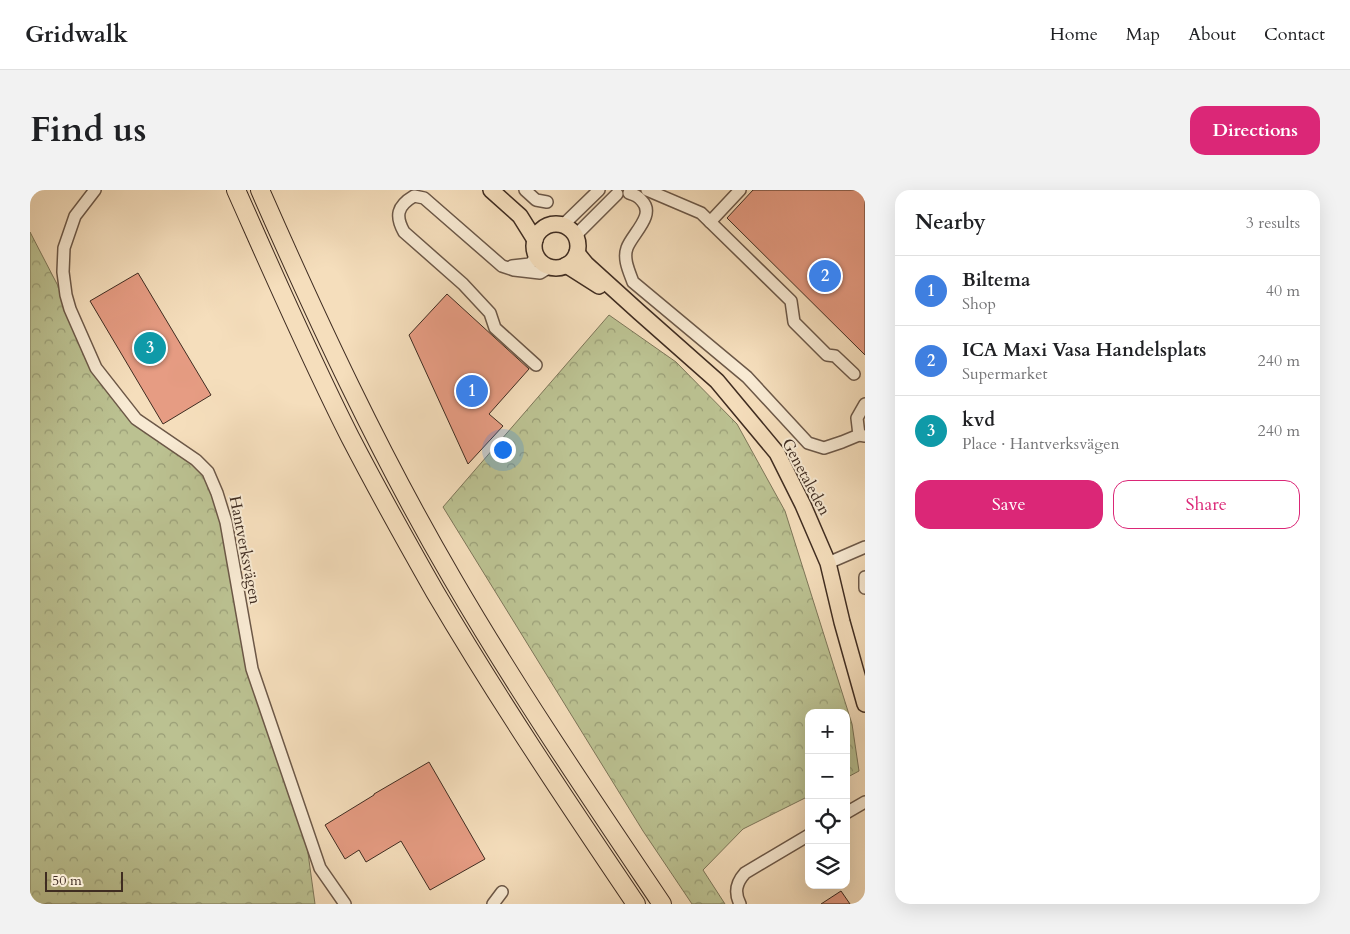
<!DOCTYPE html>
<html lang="en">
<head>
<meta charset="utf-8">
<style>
	body { margin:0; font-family:Cardo,serif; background:#f2f2f2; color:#202124 }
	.controls { position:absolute; right:15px; bottom:15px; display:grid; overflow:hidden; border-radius:10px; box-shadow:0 5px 20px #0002 }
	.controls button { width:45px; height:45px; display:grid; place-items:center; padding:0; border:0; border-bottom:1px solid #e0e0e0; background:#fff; color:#202124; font:25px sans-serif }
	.scale { position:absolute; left:15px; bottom:12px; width:78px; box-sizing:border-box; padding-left:5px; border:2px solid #3f2c21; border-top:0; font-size:14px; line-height:18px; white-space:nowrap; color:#3f2c21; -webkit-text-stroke:4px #f8ead3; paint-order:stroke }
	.you { position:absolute; left:472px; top:259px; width:18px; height:18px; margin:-12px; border:4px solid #fff; border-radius:50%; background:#1a73e8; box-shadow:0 0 0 8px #1a73e833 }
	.badge { display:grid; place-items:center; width:32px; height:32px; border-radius:50%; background:#db2777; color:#fff; font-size:16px; font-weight:700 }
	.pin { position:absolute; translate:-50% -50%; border:2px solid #fff; box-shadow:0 1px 5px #0006 }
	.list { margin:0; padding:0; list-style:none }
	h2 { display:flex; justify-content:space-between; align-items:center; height:65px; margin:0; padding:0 20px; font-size:21px }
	h2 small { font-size:16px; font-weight:400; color:#757577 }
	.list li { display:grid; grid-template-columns:32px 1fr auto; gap:15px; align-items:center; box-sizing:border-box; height:70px; padding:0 20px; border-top:1px solid #e0e0e0 }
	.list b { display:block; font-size:19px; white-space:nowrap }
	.list p { margin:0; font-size:16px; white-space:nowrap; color:#757577 }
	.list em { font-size:16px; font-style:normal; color:#757577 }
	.actions { display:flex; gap:10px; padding:15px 20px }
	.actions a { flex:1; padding:11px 0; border:1px solid #db2777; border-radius:15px; text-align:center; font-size:18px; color:#db2777 }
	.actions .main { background:#db2777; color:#fff }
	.icon { flex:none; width:28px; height:28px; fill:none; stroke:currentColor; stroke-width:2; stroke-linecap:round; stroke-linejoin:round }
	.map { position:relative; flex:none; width:835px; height:714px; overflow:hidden; border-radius:15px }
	header { display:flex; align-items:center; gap:30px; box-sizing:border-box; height:70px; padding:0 25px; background:#fff; border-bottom:1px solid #e0e0e0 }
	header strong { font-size:24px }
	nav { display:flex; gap:28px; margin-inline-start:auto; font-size:18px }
	.intro { display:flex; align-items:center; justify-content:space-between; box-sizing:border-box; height:120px; padding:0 30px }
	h1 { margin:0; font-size:35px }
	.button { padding:12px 22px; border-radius:15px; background:#db2777; color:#fff; font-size:18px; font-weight:700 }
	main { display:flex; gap:30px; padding:0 30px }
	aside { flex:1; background:#fff; border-radius:15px; box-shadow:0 5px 20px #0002 }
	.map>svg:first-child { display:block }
	.forest { fill:url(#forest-crowns); stroke:#7d7659 }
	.building { fill:#e69c83; stroke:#3f2c21 }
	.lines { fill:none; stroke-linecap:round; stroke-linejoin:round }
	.minor-casing { stroke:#6c5848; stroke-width:14 }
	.major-casing { stroke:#3f2c21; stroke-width:18 }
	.highway-casing { stroke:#3f2c21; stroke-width:20 }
	.minor { stroke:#f8ead3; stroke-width:11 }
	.major { stroke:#f5debc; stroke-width:15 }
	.highway { stroke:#f5debc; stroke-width:18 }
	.labels { text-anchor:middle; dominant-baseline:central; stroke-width:4; stroke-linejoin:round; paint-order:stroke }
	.street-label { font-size:16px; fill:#3f2c21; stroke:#f8ead3 }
</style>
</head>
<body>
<header>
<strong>Gridwalk</strong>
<nav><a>Home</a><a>Map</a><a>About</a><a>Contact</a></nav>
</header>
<div class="intro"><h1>Find us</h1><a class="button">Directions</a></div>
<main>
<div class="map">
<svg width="835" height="714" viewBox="0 0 835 714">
	<defs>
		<pattern id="forest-crowns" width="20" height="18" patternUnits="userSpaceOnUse" patternTransform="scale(1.25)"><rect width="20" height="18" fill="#bbc191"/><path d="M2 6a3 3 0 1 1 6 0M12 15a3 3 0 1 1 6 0" fill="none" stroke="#999d76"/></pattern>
	</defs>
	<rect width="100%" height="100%" fill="#f5debc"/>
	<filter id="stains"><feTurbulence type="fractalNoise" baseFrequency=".004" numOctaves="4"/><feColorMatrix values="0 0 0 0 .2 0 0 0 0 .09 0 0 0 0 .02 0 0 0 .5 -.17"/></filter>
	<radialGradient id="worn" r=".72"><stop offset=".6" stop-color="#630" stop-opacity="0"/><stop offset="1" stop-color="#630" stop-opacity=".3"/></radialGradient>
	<g class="forest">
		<polygon points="0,42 40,119 66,178 106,229 166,270 196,332 212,426 274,634 285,714 0,714"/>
		<polygon points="579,125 646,172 707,234 755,321 822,534 829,581 816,588 816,523 779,523 779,606 713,639 673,680 695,714 662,714 613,641 413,317"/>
	</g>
	<g class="building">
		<polygon points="723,0 835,0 835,165 697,28"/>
		<polygon points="108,83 181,205 133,234 60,111"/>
		<polygon points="417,104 499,179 459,224 473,236 438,274 379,145"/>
		<polygon points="399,572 455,669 400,700 371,651 336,672 329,660 315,669 295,635 344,605 344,604"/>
		<polygon points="811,701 820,714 791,714"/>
	</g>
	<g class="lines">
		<g class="minor-casing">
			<g id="minor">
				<polyline points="65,0 45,26 34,58 33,82 36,105 40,119 66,178 106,229 166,270 178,282 187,303 196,332 222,479 290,678 315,714"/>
				<polyline points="495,0 506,10 517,12"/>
				<polyline points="617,0 671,23 761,111 764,132 797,165 805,166 824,184"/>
				<path d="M599,3C605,5 608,6 612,11C626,25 602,44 597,58C593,69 599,81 603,92L717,187L778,253L794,258L812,252L829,245L835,246"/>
				<polyline points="680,32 710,0"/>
				<polyline points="533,35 569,0"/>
				<polyline points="546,45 587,4"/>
				<polyline points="482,76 500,74 507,66"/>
				<path d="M506,175L465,138L460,123L433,94L374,42C365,26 367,16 384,6L394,8L472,76L484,80L510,83L520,77"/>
				<polyline points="829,245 827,228 835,214"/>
				<polyline points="798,373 835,357"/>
				<polyline points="835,387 835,398"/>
				<polyline points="816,623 835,612"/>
				<polyline points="463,714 472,702"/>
				<path d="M710,714C704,702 706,693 715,683L779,645"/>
			</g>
		</g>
		<g class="major-casing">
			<g id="major">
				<polyline points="461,0 490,26 505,50"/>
				<circle cx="526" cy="56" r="22"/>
				<polyline points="547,63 556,74 609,122 687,191 747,263 773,315 798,373 812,432 835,514"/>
				<polyline points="536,75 569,96"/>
			</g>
		</g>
		<g class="highway-casing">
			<g id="highway">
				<path d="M206,0C243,83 279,166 320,247C347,299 376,351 405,402C468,509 537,612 606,714"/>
				<path d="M230,0C288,132 349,263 422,388C487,500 560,607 632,714"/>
			</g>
		</g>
		<use href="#minor" class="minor"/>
		<use href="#major" class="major"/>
		<use href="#highway" class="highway"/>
	</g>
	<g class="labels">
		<g class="street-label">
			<text transform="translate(776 287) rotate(62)">Genetaleden</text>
			<text transform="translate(215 360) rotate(79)">Hantverksvägen</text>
		</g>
	</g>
	<rect width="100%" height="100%" filter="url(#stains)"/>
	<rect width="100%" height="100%" fill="url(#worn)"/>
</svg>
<div class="controls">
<button>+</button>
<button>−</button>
<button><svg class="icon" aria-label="locate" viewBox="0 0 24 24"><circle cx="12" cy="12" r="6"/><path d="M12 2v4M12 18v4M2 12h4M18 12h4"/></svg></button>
<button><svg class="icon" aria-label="layers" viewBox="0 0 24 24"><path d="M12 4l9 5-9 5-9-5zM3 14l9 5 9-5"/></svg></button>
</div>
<div class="scale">50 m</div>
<div class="you"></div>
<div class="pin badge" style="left:442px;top:201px;background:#3f7fe0">1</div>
<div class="pin badge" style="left:795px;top:86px;background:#3f7fe0">2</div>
<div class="pin badge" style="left:120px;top:158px;background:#0f9aa8">3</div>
</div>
<aside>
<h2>Nearby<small>3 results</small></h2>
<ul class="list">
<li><span class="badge" style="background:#3f7fe0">1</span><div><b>Biltema</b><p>Shop</p></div><em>40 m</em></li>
<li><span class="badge" style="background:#3f7fe0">2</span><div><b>ICA Maxi Vasa Handelsplats</b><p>Supermarket</p></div><em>240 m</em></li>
<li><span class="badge" style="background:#0f9aa8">3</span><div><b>kvd</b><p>Place · Hantverksvägen</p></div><em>240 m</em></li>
</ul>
<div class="actions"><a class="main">Save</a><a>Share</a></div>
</aside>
</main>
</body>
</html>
